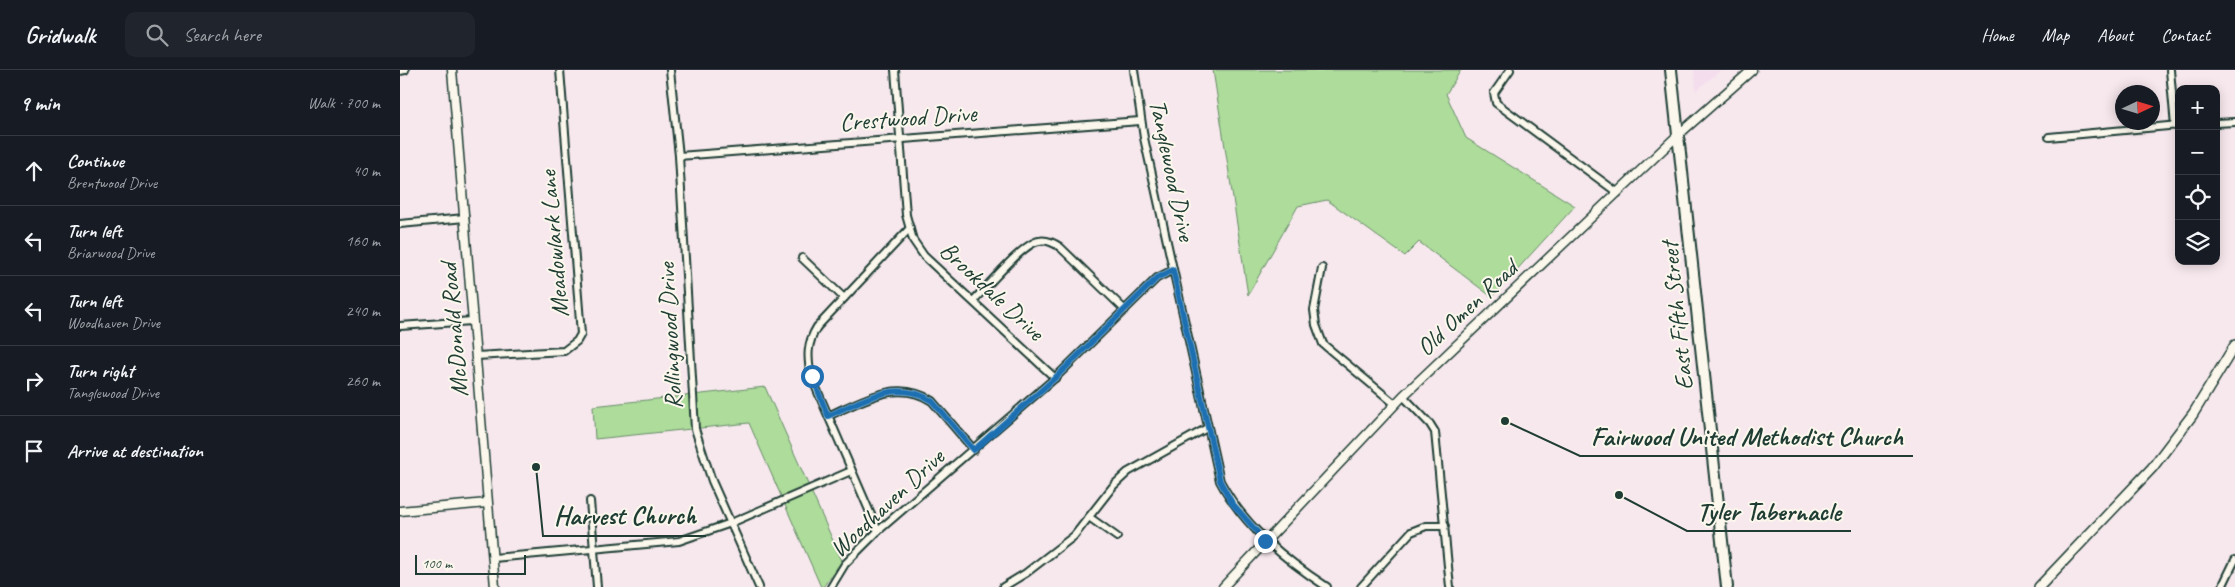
<!DOCTYPE html>
<html lang="en">
<head>
<meta charset="utf-8">
<style>
	body { margin:0; font-family:Caveat,sans-serif; background:#20242c; color:#f1f3f6 }
	.controls { position:absolute; right:15px; top:15px; display:grid; overflow:hidden; border-radius:10px; box-shadow:0 2px 12px #0003 }
	.controls button { width:45px; height:45px; display:grid; place-items:center; padding:0; border:0; border-bottom:1px solid #363941; background:#171b24; color:#f1f3f6; font:25px sans-serif }
	.compass { position:absolute; left:1715px; top:15px; width:45px; height:45px; border-radius:50%; background:#171b24; box-shadow:0 2px 12px #0003; rotate:86deg }
	.scale { position:absolute; left:15px; bottom:12px; width:111px; box-sizing:border-box; padding-left:5px; border:2px solid #1f3d34; border-top:0; font-size:14px; line-height:18px; white-space:nowrap; color:#1f3d34; -webkit-text-stroke:4px #fbf7ec; paint-order:stroke }
	.stop { position:absolute; width:15px; height:15px; margin:-11px; border:4px solid #1f6fb2; border-radius:50%; background:#fff }
	.stop.end { background:#1f6fb2; border-color:#fff; box-shadow:0 1px 5px #0008 }
	.list { margin:0; padding:0; list-style:none }
	h2 { display:flex; justify-content:space-between; align-items:center; height:65px; margin:0; padding:0 20px; font-size:21px }
	h2 small { font-size:16px; font-weight:400; color:#9ea1a6 }
	.list li { display:grid; grid-template-columns:32px 1fr auto; gap:15px; align-items:center; box-sizing:border-box; height:70px; padding:0 20px; border-top:1px solid #363941 }
	.list b { display:block; font-size:19px; white-space:nowrap }
	.list p { margin:0; font-size:16px; white-space:nowrap; color:#9ea1a6 }
	.list em { font-size:16px; font-style:normal; color:#9ea1a6 }
	.icon { flex:none; width:28px; height:28px; fill:none; stroke:currentColor; stroke-width:2; stroke-linecap:round; stroke-linejoin:round }
	.map { position:relative; flex:none; width:1835px; height:517px; overflow:hidden }
	header { display:flex; align-items:center; gap:30px; box-sizing:border-box; height:70px; padding:0 25px; background:#171b24; border-bottom:1px solid #363941 }
	header strong { font-size:24px }
	nav { display:flex; gap:28px; margin-inline-start:auto; font-size:18px }
	.search { width:350px; height:45px; background:#20242c; display:flex; align-items:center; gap:12px; box-sizing:border-box; padding:0 18px; border-radius:10px; color:#9ea1a6; font-size:19px }
	main { display:flex }
	aside { flex:1; background:#171b24 }
	.map>svg:first-child { display:block }
	.built { fill:#f4deed }
	.green { fill:#aedc9b; stroke:#668c68 }
	.lines { fill:none; stroke-linecap:round; stroke-linejoin:round }
	.minor-casing { stroke:#1f3d34; stroke-width:10 }
	.tertiary-casing { stroke:#1f3d34; stroke-width:11 }
	.secondary-casing { stroke:#1f3d34; stroke-width:12 }
	.primary-casing { stroke:#1f3d34; stroke-width:14 }
	.minor { stroke:#fbf7ec; stroke-width:6 }
	.tertiary { stroke:#fbf7ec; stroke-width:8 }
	.secondary { stroke:#fbf7ec; stroke-width:9 }
	.primary { stroke:#fbf7ec; stroke-width:10 }
	.route { stroke:#1f6fb2; stroke-width:6 }
	.labels { text-anchor:middle; dominant-baseline:central; stroke-width:4; stroke-linejoin:round; paint-order:stroke }
	.street-label { font-size:25px; fill:#1f3d34; stroke:#fbf7ec }
	.leader { fill:none; stroke:#1f3d34; stroke-width:2 }
	.callout-dot { fill:#1f3d34; stroke:#fbf7ec; stroke-width:2 }
	.callout-label { font-size:26px; text-anchor:middle; font-weight:bold; fill:#1f3d34; stroke:#fbf7ec; stroke-width:4; stroke-linejoin:round; paint-order:stroke }
</style>
</head>
<body>
<header>
<strong>Gridwalk</strong>
<div class="search"><svg class="icon" aria-label="search" viewBox="0 0 24 24"><circle cx="10" cy="10" r="6"/><path d="M15 15l6 6"/></svg>Search here</div>
<nav><a>Home</a><a>Map</a><a>About</a><a>Contact</a></nav>
</header>
<main>
<aside>
<h2>9 min<small>Walk · 700 m</small></h2>
<ul class="list">
<li><svg class="icon" aria-label="ahead" viewBox="0 0 24 24"><path d="M12 20V5M6 11l6-6 6 6"/></svg><div><b>Continue</b><p>Brentwood Drive</p></div><em>40 m</em></li>
<li><svg class="icon" aria-label="left" viewBox="0 0 24 24"><path d="M17 20v-9H6M10 6l-5 5 5 5"/></svg><div><b>Turn left</b><p>Briarwood Drive</p></div><em>160 m</em></li>
<li><svg class="icon" aria-label="left" viewBox="0 0 24 24"><path d="M17 20v-9H6M10 6l-5 5 5 5"/></svg><div><b>Turn left</b><p>Woodhaven Drive</p></div><em>240 m</em></li>
<li><svg class="icon" aria-label="right" viewBox="0 0 24 24"><path d="M7 20v-9h11M14 6l5 5-5 5"/></svg><div><b>Turn right</b><p>Tanglewood Drive</p></div><em>260 m</em></li>
<li><svg class="icon" aria-label="arrive" viewBox="0 0 24 24"><path d="M6 21V4h12l-3 4 3 4H6"/></svg><div><b>Arrive at destination</b></div></li>
</ul>
</aside>
<div class="map">
<svg width="1835" height="517" viewBox="0 0 1835 517">
	<rect width="100%" height="100%" fill="#f7e8ed"/>
	<filter id="ink" filterUnits="userSpaceOnUse"><feTurbulence type="fractalNoise" baseFrequency=".02" numOctaves="2"/><feDisplacementMap in="SourceGraphic" scale="10" xChannelSelector="R" yChannelSelector="G"/><feConvolveMatrix kernelMatrix="1 2 1 2 8 2 1 2 1" color-interpolation-filters="sRGB"/></filter>
	<g filter="url(#ink)">
		<polygon class="built" points="1294,0 1321,0 1296,21"/>
		<g class="green">
			<polygon points="813,0 1061,0 1046,24 1066,68 1175,136 1092,227 1019,172 1005,186 927,130 898,136 848,225"/>
			<polygon points="365,317 442,491 423,517 421,517 349,353 195,369 193,336"/>
		</g>
		<g class="lines">
			<g class="minor-casing">
				<g id="minor">
					<polyline points="270,0 279,86 295,359 312,411 359,517"/>
					<polyline points="495,0 506,145 513,170 524,186 655,308"/>
					<path d="M734,0L744,68L820,411C844,456 884,489 927,517"/>
					<polyline points="1110,0 1094,23 1096,33 1218,123"/>
					<polyline points="1770,0 1775,56"/>
					<polyline points="0,1 5,0"/>
					<polyline points="1816,53 1835,52"/>
					<polyline points="1649,67 1779,55"/>
					<polyline points="279,86 740,51"/>
					<polyline points="0,154 65,148"/>
					<polyline points="402,188 444,228"/>
					<polyline points="922,198 914,240 916,255 923,274 995,334"/>
					<path d="M573,231C586,218 623,173 639,171C647,169 654,173 660,177L725,240"/>
					<polyline points="0,256 72,251"/>
					<polyline points="76,286 164,281 177,271 181,264 160,0"/>
					<polyline points="1003,326 1030,354 1035,362 1050,517"/>
					<path d="M428,346C462,331 497,308 532,331L574,380"/>
					<polyline points="190,431 197,517"/>
					<polyline points="689,447 717,467"/>
					<path d="M478,461L411,306C407,287 407,273 417,257L510,158"/>
					<polyline points="93,488 279,471 331,453 451,401"/>
					<polyline points="431,517 445,494 478,461 655,308 757,208 773,200"/>
					<polyline points="603,517 626,503 674,466 714,415 728,402 807,358"/>
					<polyline points="961,517 1011,462 1026,456 1045,456"/>
					<polyline points="1822,517 1835,490"/>
				</g>
			</g>
			<g class="tertiary-casing">
				<g id="tertiary">
					<polyline points="52,0 95,517"/>
					<polyline points="0,441 87,433"/>
					<polyline points="823,517 1003,326 1278,65 1352,0"/>
				</g>
			</g>
			<g class="secondary-casing">
				<polyline id="secondary" points="1639,517 1752,398 1793,344 1835,275"/>
			</g>
			<g class="primary-casing">
				<polyline id="primary" points="1271,0 1327,517"/>
			</g>
			<use href="#minor" class="minor"/>
			<use href="#tertiary" class="tertiary"/>
			<use href="#secondary" class="secondary"/>
			<use href="#primary" class="primary"/>
		</g>
	</g>
	<g class="lines" filter="url(#ink)">
		<path class="route" d="M412,306L428,346C461,331 497,308 532,331L574,380L655,308L757,208L773,200L820,411L832,433L865,471"/>
	</g>
	<g class="labels">
		<g class="street-label">
			<text transform="translate(508 48) rotate(-4)">Crestwood Drive</text>
			<text transform="translate(772 100) rotate(78)">Tanglewood Drive</text>
			<text transform="translate(154 174) rotate(-95)">Meadowlark Lane</text>
			<text transform="translate(592 221) rotate(43)">Brookdale Drive</text>
			<text transform="translate(1067 238) rotate(-43)">Old Omen Road</text>
			<text transform="translate(1277 246) rotate(-96)">East Fifth Street</text>
			<text transform="translate(54 260) rotate(-95)">McDonald Road</text>
			<text transform="translate(270 266) rotate(-93)">Rollingwood Drive</text>
			<text transform="translate(487 433) rotate(-43)">Woodhaven Drive</text>
		</g>
	</g>
	<path class="leader" d="M1105 351L1180 386H1513M1219 425L1287 461H1451M136 397L143 466H306"/>
	<g class="callout-dot">
		<circle cx="1105" cy="351" r="5"/>
		<circle cx="1219" cy="425" r="5"/>
		<circle cx="136" cy="397" r="5"/>
	</g>
	<g class="callout-label">
		<text x="1347" y="375">Fairwood United Methodist Church</text>
		<text x="1369" y="450">Tyler Tabernacle</text>
		<text x="225" y="454">Harvest Church</text>
	</g>
</svg>
<div class="controls">
<button>+</button>
<button>−</button>
<button><svg class="icon" aria-label="locate" viewBox="0 0 24 24"><circle cx="12" cy="12" r="6"/><path d="M12 2v4M12 18v4M2 12h4M18 12h4"/></svg></button>
<button><svg class="icon" aria-label="layers" viewBox="0 0 24 24"><path d="M12 4l9 5-9 5-9-5zM3 14l9 5 9-5"/></svg></button>
</div>
<svg class="compass" viewBox="-18 -18 36 36"><path d="M0-13l5 13h-10z" fill="#e53935"/><path d="M0 13l5-13h-10z" fill="#9ea1a6"/></svg>
<div class="scale">100 m</div>
<div class="stop" style="left:412px;top:306px"></div>
<div class="stop end" style="left:865px;top:471px"></div>
</div>
</main>
</body>
</html>
